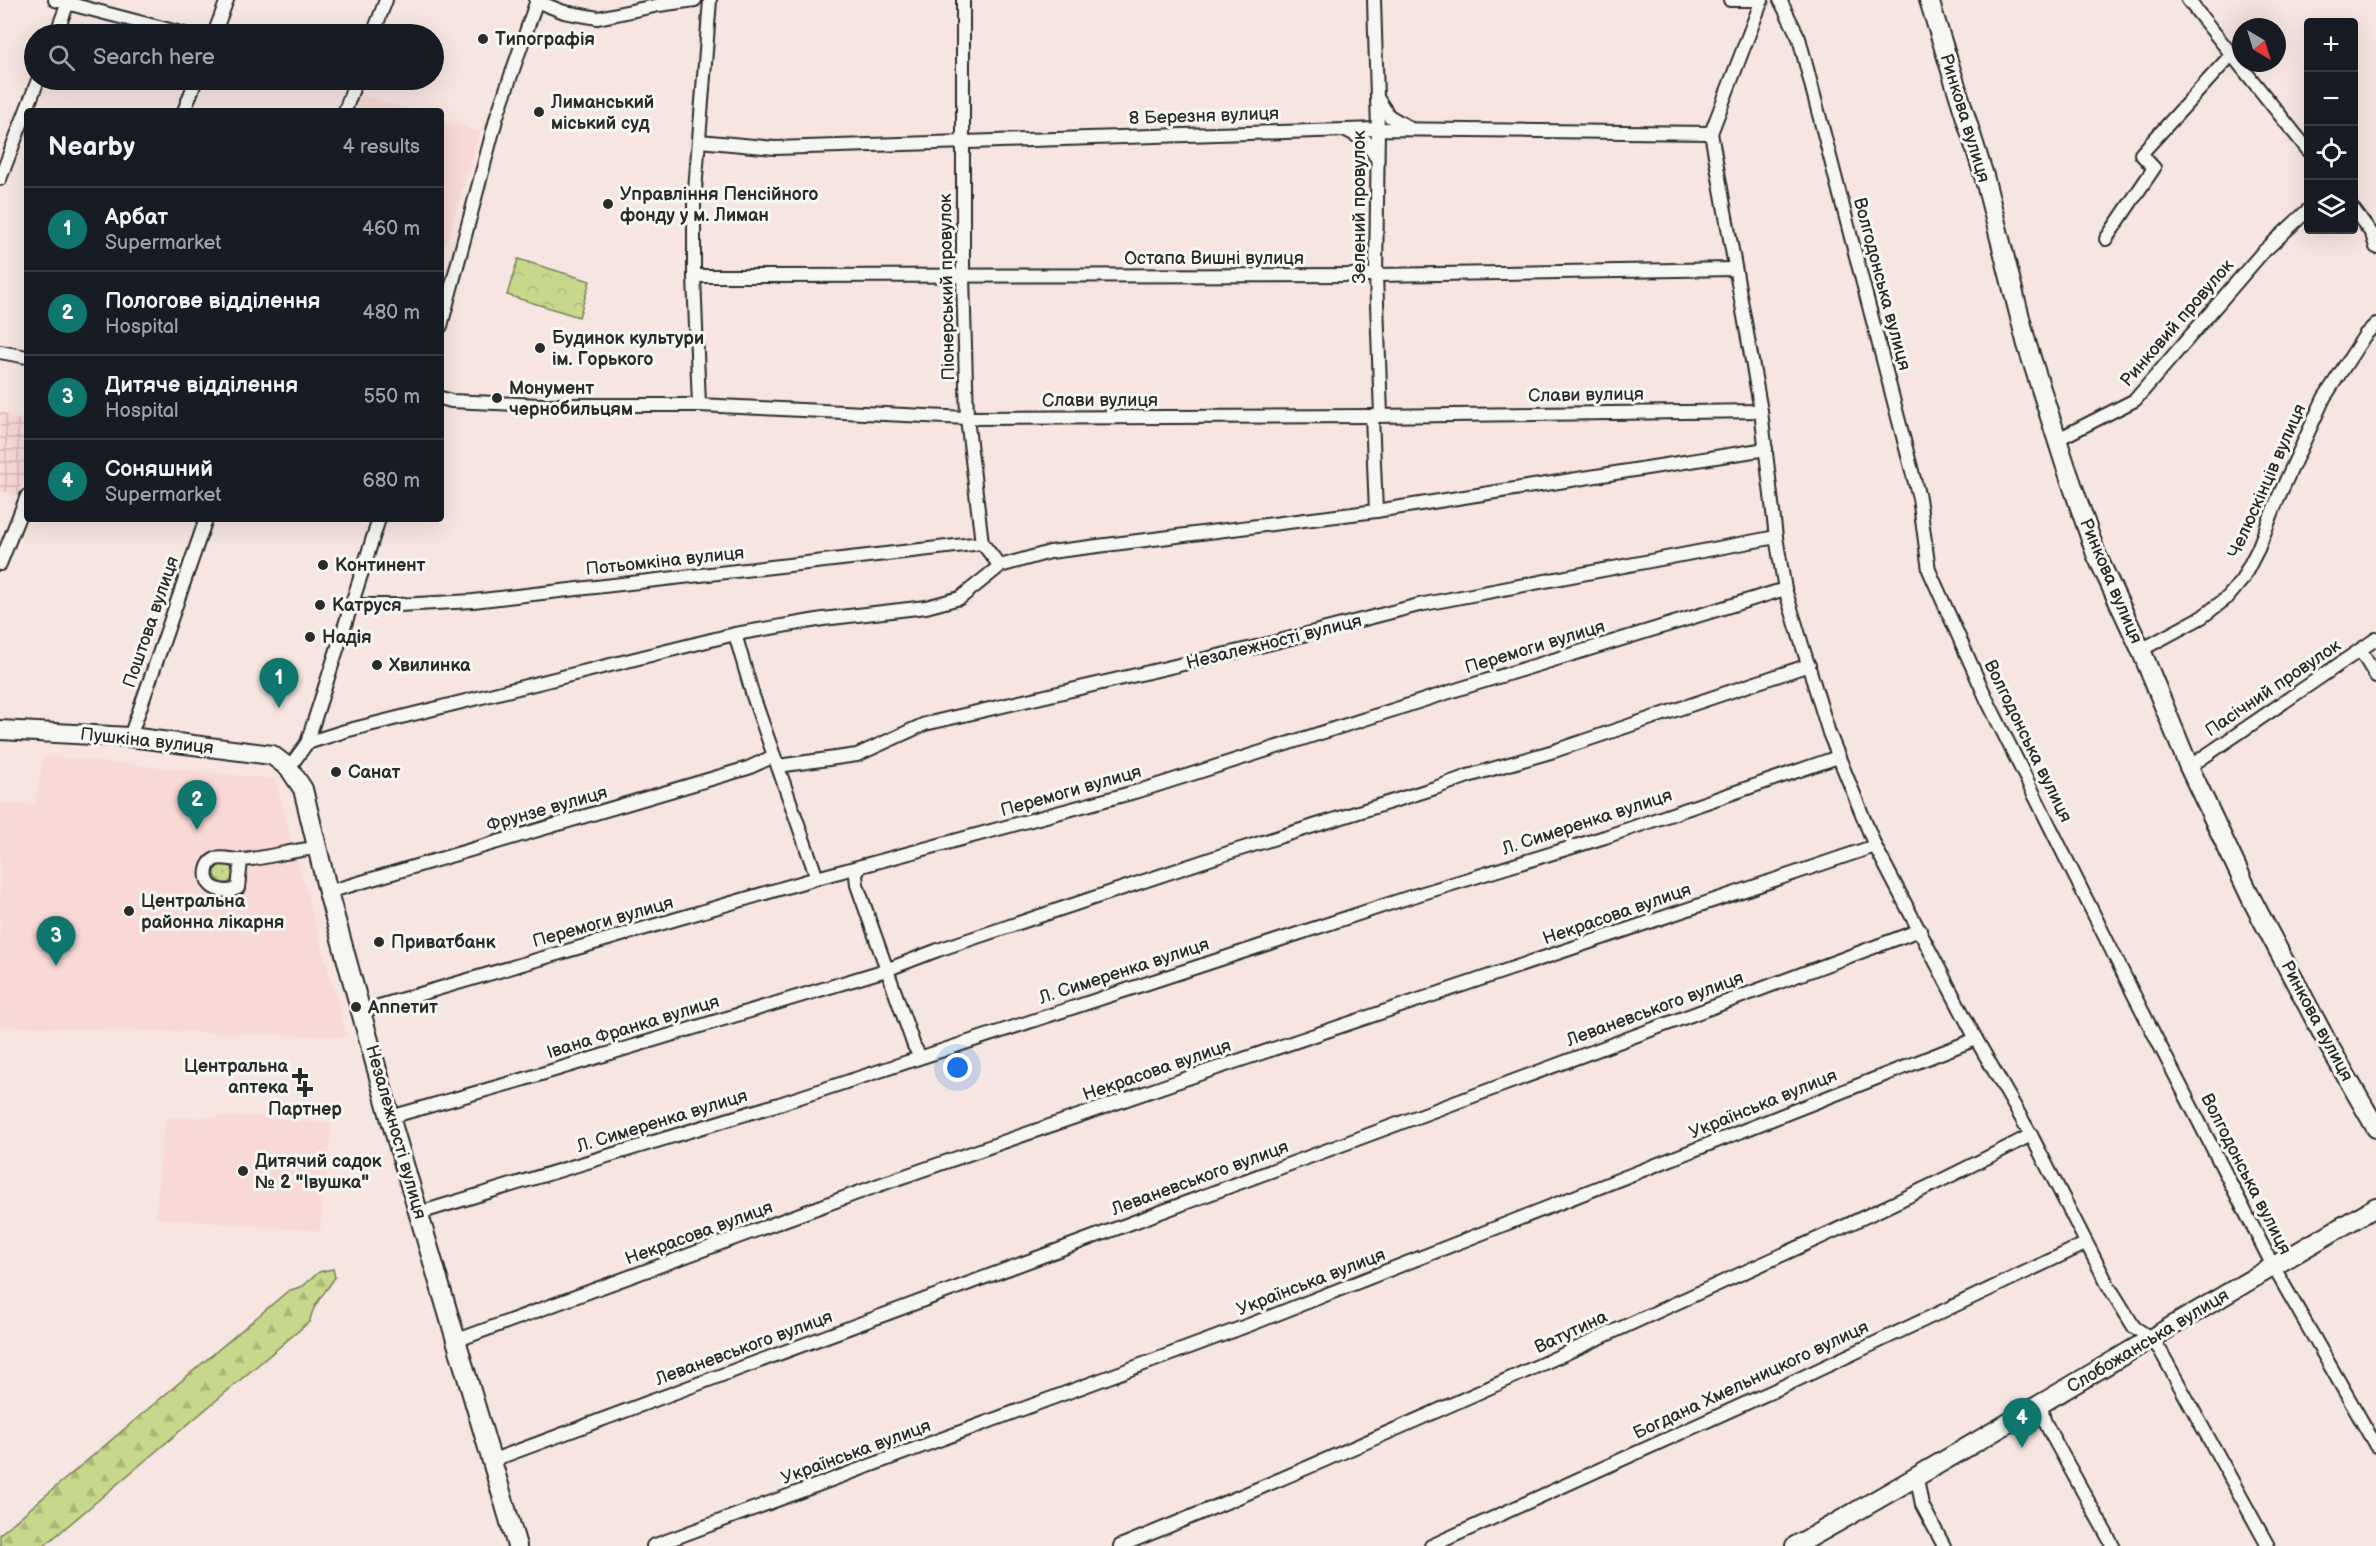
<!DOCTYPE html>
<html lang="en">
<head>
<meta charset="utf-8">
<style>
	body { margin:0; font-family:"Balsamiq Sans",sans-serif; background:#242831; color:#f1f3f6 }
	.controls { position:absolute; right:18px; top:18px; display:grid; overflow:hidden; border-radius:6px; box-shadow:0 6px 24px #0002 }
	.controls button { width:54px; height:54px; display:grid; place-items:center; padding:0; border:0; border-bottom:2px solid #363941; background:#171b24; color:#f1f3f6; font:30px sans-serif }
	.compass { position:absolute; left:2232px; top:18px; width:54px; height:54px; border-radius:50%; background:#171b24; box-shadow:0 6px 24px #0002; rotate:142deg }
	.you { position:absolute; left:958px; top:1068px; width:21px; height:21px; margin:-15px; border:4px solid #fff; border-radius:50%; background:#1a73e8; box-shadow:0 0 0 9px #1a73e833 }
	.badge { display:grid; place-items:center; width:39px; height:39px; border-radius:50%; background:#0f766e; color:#fff; font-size:20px; font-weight:700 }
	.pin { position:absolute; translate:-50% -50px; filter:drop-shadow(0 2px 3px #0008) }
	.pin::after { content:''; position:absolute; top:32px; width:21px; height:18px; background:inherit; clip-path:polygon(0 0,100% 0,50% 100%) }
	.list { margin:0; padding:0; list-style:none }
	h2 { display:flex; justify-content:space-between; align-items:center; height:78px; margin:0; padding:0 24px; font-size:26px }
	h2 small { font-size:20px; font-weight:400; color:#9ea1a6 }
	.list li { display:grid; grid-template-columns:39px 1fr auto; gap:18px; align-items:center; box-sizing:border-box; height:84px; padding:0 24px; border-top:2px solid #363941 }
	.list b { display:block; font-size:22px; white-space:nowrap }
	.list p { margin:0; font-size:20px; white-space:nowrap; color:#9ea1a6 }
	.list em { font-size:20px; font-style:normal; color:#9ea1a6 }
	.icon { flex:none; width:33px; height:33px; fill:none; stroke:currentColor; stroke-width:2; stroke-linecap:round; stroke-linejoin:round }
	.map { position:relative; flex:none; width:2376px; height:1546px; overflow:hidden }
	.search { position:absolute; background:#171b24; box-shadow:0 6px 24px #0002; left:24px; top:24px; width:420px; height:66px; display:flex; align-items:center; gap:15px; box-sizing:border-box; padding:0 21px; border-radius:33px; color:#9ea1a6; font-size:22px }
	.panel { position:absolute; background:#171b24; box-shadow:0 6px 24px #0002; left:24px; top:108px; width:420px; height:414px; border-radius:6px }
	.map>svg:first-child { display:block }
	.built { fill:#f8d9d5 }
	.industrial { fill:url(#industrial-grid) }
	.grass { fill:url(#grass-dots); stroke:#79815b; stroke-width:1.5 }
	.forest { fill:url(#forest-firs); stroke:#79815b; stroke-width:1.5 }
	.park { fill:url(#park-crowns); stroke:#79815b; stroke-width:1.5 }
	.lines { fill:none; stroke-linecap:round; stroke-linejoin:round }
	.street-casing { stroke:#2b2b2b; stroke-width:16 }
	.secondary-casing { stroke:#2b2b2b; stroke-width:22 }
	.street { stroke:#f6f6f2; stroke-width:12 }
	.secondary { stroke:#f6f6f2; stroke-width:18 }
	.poi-dot { fill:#2b2b2b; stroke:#f6f6f2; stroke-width:2 }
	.labels { text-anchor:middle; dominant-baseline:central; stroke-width:6; stroke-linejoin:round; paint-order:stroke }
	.poi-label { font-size:18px; font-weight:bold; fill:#2b2b2b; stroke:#f6f6f2; text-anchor:start }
	.street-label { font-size:18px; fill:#2b2b2b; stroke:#f6f6f2 }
</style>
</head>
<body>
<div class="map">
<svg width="2376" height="1546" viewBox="0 0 2376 1546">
	<defs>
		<pattern id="industrial-grid" width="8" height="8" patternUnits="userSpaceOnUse" patternTransform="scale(1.5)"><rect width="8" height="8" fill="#f8d9d5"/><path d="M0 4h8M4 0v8" fill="none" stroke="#d5bab7"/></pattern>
		<pattern id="grass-dots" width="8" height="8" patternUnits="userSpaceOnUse" patternTransform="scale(1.5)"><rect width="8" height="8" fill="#c7d78b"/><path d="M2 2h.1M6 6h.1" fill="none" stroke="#abb978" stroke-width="1.8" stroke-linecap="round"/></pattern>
		<pattern id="forest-firs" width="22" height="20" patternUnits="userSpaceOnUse" patternTransform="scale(1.5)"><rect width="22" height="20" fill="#c7d78b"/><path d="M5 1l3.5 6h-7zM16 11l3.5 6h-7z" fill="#abb978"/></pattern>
		<pattern id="park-crowns" width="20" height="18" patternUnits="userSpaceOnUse" patternTransform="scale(1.5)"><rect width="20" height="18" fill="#c7d78b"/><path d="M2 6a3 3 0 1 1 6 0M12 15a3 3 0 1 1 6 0" fill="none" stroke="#abb978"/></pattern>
	</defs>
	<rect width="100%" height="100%" fill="#f7e5e1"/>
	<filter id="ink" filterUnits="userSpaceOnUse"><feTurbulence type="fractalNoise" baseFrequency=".0167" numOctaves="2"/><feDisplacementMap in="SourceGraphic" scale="12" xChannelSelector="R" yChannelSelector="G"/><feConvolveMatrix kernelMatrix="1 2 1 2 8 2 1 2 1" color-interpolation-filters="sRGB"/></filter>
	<g filter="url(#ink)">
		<g class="built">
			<polygon points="360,95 412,111 355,111"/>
			<polygon points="441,120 480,132 441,259"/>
			<polygon points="43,756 275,779 347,1037 0,1026 0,803 35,806"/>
			<polygon points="248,1116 332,1124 320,1231 155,1218 165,1118"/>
		</g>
		<polygon class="industrial" points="0,411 27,423 27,472 17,496 0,490"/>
		<circle class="grass" cx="225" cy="873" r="10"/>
		<path class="forest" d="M333,1269L335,1277C326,1292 312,1305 310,1321L44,1546H0V1534L288,1291L303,1286L319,1272Z"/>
		<polygon class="park" points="518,259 590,281 579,317 507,295"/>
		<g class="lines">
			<g class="street-casing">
				<g id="street">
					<polyline points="55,0 185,34"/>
					<polyline points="963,0 963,277 967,418 982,543 1000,566"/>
					<polyline points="1374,0 1378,129 1376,275 1381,415"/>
					<polyline points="1730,0 1762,0"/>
					<polyline points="1762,0 1711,133 1761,411 1776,537 1785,589 1829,733 1875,846 1976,1039 2031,1135 2108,1285 2134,1327 2150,1338 2160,1350 2268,1546"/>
					<polyline points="1780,0 1799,38 1919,498 1929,570 1987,700 2134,995 2273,1266 2376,1446"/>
					<polyline points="2188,0 2308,150"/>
					<polyline points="536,1 564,12 598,18 659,5 695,0"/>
					<polyline points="56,34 69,0"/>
					<polyline points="214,34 227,0"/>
					<polyline points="373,34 386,0"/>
					<polyline points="1378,99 1389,116 1408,127"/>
					<polyline points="184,111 196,80"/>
					<polyline points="345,111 356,80"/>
					<polyline points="1348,131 1366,141 1375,156"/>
					<polyline points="699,141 775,148 1378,129 1711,133"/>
					<polyline points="0,179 38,80"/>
					<polyline points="2354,210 2372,234 2376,247"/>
					<polyline points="2106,239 2154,168 2141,154 2232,54"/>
					<polyline points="694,276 1376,275 1735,269"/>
					<polyline points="441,326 497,116 537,0"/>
					<polyline points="0,352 27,357"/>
					<polyline points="441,398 451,401 541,405 699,405 967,418 1372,416 1761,411"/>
					<polyline points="699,405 694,276 694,203 710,0"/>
					<polyline points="1372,416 1376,511"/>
					<polyline points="2058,439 2135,400 2261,254 2308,210"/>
					<polyline points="0,564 27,496"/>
					<polyline points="351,605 398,605 473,601 982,543"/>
					<polyline points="735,634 753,696 817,878"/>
					<polyline points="2141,650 2202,617 2228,597 2242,580 2258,549 2278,498 2324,398 2365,335 2376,324"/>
					<polyline points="2360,650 2376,676"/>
					<polyline points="130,737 206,519"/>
					<polyline points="307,743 345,731 735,634 823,619 926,607 960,598 1000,566 1050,552 1376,511 1766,449"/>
					<polyline points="778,766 857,755 925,724 1252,648 1419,605 1776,537"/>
					<polyline points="2189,767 2376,639"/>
					<polyline points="289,768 307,743 379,519"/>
					<path d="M241,861L238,888C225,895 203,889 207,870C208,865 211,861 215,859C224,856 234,861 243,860C268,858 292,850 317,848"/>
					<polyline points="859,868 856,875 857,885 914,1046 920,1056"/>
					<polyline points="328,892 748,768 774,756"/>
					<polyline points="362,1011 817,878 1142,790 1462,688 1785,589"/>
					<polyline points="390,1117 518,1081 886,970 938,950 1231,852 1435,788 1468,776 1554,751 1809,665"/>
					<polyline points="419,1213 779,1104 1410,897 1605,837 1838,757"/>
					<polyline points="455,1341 879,1185 1208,1071 1875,846"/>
					<polyline points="2041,1405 2044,1420 2051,1434 2113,1546"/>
					<polyline points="493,1460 1920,930"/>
					<polyline points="1917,1478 1922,1505 1944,1546"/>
					<polyline points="653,1546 1249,1325 1976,1039"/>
					<path d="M1120,1546C1303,1472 1484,1391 1663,1309C1786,1253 1911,1198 2031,1135"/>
					<polyline points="1431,1546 1784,1386 2085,1244"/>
				</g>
			</g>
			<g class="secondary-casing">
				<g id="secondary">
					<polyline points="1929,0 1984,176 2027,345 2064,461 2096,554 2141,650 2189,767 2253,902 2329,1046 2376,1128"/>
					<polyline points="0,730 130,737 272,755 289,768 303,789 328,892 390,1117 517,1546"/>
					<path d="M1795,1546C1991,1437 2181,1318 2376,1207"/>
				</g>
			</g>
			<use href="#street" class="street"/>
			<use href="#secondary" class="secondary"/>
		</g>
	</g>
	<g class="poi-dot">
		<circle cx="483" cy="39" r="6"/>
		<circle cx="539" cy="112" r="6"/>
		<circle cx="608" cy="204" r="6"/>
		<circle cx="540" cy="348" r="6"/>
		<circle cx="497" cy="398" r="6"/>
		<circle cx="323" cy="565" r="6"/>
		<circle cx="320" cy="605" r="6"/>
		<circle cx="310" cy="637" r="6"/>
		<circle cx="377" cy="665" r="6"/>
		<circle cx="336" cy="772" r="6"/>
		<circle cx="129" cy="911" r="6"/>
		<circle cx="379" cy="942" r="6"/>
		<circle cx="356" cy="1007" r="6"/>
		<path d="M297 1067h6v6h6v6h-6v6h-6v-6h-6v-6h6z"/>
		<path d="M302 1080h6v6h6v6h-6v6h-6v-6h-6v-6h6z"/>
		<circle cx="243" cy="1171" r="6"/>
	</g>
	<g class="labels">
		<g class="poi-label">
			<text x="495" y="39">Типографія</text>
			<text x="551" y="102">Лиманський<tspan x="551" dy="21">міський суд</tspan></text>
			<text x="620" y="194">Управління Пенсійного<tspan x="620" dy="21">фонду у м. Лиман</tspan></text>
			<text x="552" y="338">Будинок культури<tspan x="552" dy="21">ім. Горького</tspan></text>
			<text x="509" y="388">Монумент<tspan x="509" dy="21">чернобильцям</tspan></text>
			<text x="335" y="565">Континент</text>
			<text x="332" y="605">Катруся</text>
			<text x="322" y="637">Надiя</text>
			<text x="389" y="665">Хвилинка</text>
			<text x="348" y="772">Санат</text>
			<text x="141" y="901">Центральна<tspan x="141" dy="21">районна лікарня</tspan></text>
			<text x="391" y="942">Приватбанк</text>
			<text x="368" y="1007">Аппетит</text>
			<text x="288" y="1066" text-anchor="end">Центральна<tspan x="288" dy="21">аптека</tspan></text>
			<text x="305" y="1109" text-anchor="middle">Партнер</text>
			<text x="255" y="1161">Дитячий садок<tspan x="255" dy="21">№ 2 "Івушка"</tspan></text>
		</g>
		<g class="street-label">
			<text transform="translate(1204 116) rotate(-2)">8 Березня вулиця</text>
			<text transform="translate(1965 118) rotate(73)">Ринкова вулиця</text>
			<text transform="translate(1359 207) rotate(-90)">Зелений провулок</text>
			<text x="1214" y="258">Остапа Вишні вулиця</text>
			<text transform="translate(1882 284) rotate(75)">Волгодонська вулиця</text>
			<text transform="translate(947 287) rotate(-91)">Піонерський провулок</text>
			<text transform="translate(2177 323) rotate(-49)">Ринковий провулок</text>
			<text transform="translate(1586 395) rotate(-1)">Слави вулиця</text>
			<text x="1100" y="400">Слави вулиця</text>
			<text transform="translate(2267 481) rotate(-66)">Челюскінців вулиця</text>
			<text transform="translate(665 561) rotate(-6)">Потьомкіна вулиця</text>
			<text transform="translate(2111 581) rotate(67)">Ринкова вулиця</text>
			<text transform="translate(151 622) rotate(-71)">Поштова вулиця</text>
			<text transform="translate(1274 642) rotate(-14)">Незалежності вулиця</text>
			<text transform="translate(1535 647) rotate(-17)">Перемоги вулиця</text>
			<text transform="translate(2273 688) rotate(-34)">Пасічний провулок</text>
			<text transform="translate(147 741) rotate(6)">Пушкіна вулиця</text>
			<text transform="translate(2028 741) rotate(64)">Волгодонська вулиця</text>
			<text transform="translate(1071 791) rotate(-16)">Перемоги вулиця</text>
			<text transform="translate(547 809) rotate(-16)">Фрунзе вулиця</text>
			<text transform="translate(1587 822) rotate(-18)">Л. Симеренка вулиця</text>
			<text transform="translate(1617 914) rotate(-19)">Некрасова вулиця</text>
			<text transform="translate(603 922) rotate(-16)">Перемоги вулиця</text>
			<text transform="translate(1124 971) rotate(-18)">Л. Симеренка вулиця</text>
			<text transform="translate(1655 1009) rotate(-20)">Леваневського вулиця</text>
			<text transform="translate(2317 1021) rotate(62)">Ринкова вулиця</text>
			<text transform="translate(633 1027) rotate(-17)">Івана Франка вулиця</text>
			<text transform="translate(1157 1070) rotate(-19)">Некрасова вулиця</text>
			<text transform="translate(1763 1104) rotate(-22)">Українська вулиця</text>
			<text transform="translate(662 1121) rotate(-17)">Л. Симеренка вулиця</text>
			<text transform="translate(396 1132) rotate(74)">Незалежності вулиця</text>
			<text transform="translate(2246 1174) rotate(63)">Волгодонська вулиця</text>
			<text transform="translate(1200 1178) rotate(-20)">Леваневського вулиця</text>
			<text transform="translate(699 1233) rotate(-20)">Некрасова вулиця</text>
			<text transform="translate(1311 1282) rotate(-21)">Українська вулиця</text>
			<text transform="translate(1571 1332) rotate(-25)">Ватутина</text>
			<text transform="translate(2148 1341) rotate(-31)">Слобожанська вулиця</text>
			<text transform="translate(744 1348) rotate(-20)">Леваневського вулиця</text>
			<text transform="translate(1751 1380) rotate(-25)">Богдана Хмельницкого вулиця</text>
			<text transform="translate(856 1452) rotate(-20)">Українська вулиця</text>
		</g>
	</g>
</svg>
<div class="controls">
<button>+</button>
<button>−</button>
<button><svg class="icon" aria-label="locate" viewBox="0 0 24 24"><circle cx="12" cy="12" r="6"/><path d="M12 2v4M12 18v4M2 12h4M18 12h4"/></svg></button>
<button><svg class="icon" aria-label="layers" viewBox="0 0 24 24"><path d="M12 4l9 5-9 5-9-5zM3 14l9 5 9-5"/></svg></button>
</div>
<svg class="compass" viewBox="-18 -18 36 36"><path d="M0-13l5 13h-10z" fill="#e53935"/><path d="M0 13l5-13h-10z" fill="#9ea1a6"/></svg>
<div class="you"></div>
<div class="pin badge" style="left:279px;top:708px">1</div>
<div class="pin badge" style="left:197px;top:830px">2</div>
<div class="pin badge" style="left:56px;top:966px">3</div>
<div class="pin badge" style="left:2022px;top:1448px">4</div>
<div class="search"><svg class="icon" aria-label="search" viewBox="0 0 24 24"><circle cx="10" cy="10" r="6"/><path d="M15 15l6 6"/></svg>Search here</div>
<section class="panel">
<h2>Nearby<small>4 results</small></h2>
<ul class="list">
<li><span class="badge">1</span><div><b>Арбат</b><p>Supermarket</p></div><em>460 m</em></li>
<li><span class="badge">2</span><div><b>Пологове відділення</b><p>Hospital</p></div><em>480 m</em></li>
<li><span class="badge">3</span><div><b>Дитяче відділення</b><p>Hospital</p></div><em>550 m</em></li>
<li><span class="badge">4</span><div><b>Соняшний</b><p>Supermarket</p></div><em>680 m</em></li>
</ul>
</section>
</div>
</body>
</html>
